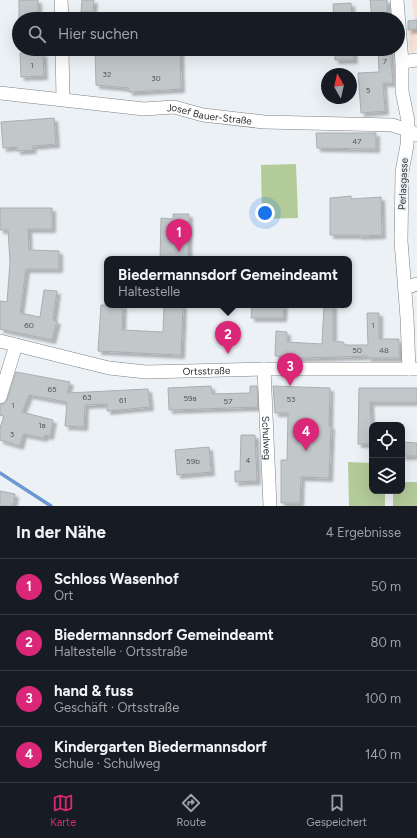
<!DOCTYPE html>
<html lang="de">
<head>
<meta charset="utf-8">
<style>
	body { margin:0; font-family:Figtree,sans-serif; background:#20242c; color:#f1f3f6 }
	.controls { position:absolute; right:12px; bottom:12px; display:grid; overflow:hidden; border-radius:8px; box-shadow:0 4px 16px #0002 }
	.controls button { width:36px; height:36px; display:grid; place-items:center; padding:0; border:0; border-bottom:1px solid #363941; background:#171b24; color:#f1f3f6; font:20px sans-serif }
	.compass { position:absolute; left:321px; top:68px; width:36px; height:36px; border-radius:50%; background:#171b24; box-shadow:0 4px 16px #0002; rotate:352deg }
	.you { position:absolute; left:265px; top:213px; width:14px; height:14px; margin:-10px; border:3px solid #fff; border-radius:50%; background:#1a73e8; box-shadow:0 0 0 6px #1a73e833 }
	.badge { display:grid; place-items:center; width:26px; height:26px; border-radius:50%; background:#db2777; color:#fff; font-size:13px; font-weight:700 }
	.pin { position:absolute; translate:-50% -33px; filter:drop-shadow(0 1px 2px #0008) }
	.pin::after { content:''; position:absolute; top:21px; width:14px; height:12px; background:inherit; clip-path:polygon(0 0,100% 0,50% 100%) }
	.popup { position:absolute; left:104px; top:256px; width:248px; height:52px; box-sizing:border-box; display:grid; place-content:center; border-radius:8px; background:#171b24; filter:drop-shadow(0 1px 3px #0005); font-size:13px; white-space:nowrap; color:#9ea1a6 }
	.popup b { font-size:15px; color:#f1f3f6 }
	.popup::after { content:''; position:absolute; left:50%; top:100%; margin-left:-8px; border:8px solid transparent; border-top-color:#171b24 }
	.list { margin:0; padding:0; list-style:none }
	h2 { display:flex; justify-content:space-between; align-items:center; height:52px; margin:0; padding:0 16px; font-size:17px }
	h2 small { font-size:13px; font-weight:400; color:#9ea1a6 }
	.list li { display:grid; grid-template-columns:26px 1fr auto; gap:12px; align-items:center; box-sizing:border-box; height:56px; padding:0 16px; border-top:1px solid #363941 }
	.list b { display:block; font-size:15px; white-space:nowrap }
	.list p { margin:0; font-size:13px; white-space:nowrap; color:#9ea1a6 }
	.list em { font-size:13px; font-style:normal; color:#9ea1a6 }
	.icon { flex:none; width:22px; height:22px; fill:none; stroke:currentColor; stroke-width:2; stroke-linecap:round; stroke-linejoin:round }
	.map { position:relative; flex:none; width:417px; height:506px; overflow:hidden }
	.search { position:absolute; background:#171b24; box-shadow:0 4px 16px #0002; left:12px; right:12px; top:12px; height:44px; display:flex; align-items:center; gap:10px; box-sizing:border-box; padding:0 14px; border-radius:22px; color:#9ea1a6; font-size:15px }
	.sheet { height:276px; background:#171b24 }
	nav { display:flex; justify-content:space-around; align-items:center; box-sizing:border-box; height:56px; border-top:1px solid #363941; background:#171b24; font-size:11px; color:#9ea1a6 }
	nav a { display:grid; justify-items:center; gap:2px }
	nav .on { color:#db2777 }
	.map>svg:first-child { display:block }
	.education { fill:#f9e0d7 }
	.pitch { fill:#b3ca99 }
	.lines { fill:none; stroke-linecap:round; stroke-linejoin:round }
	.stream { stroke:#6c97d1; stroke-width:3.5 }
	.building { fill:#c2c7ca; stroke:#aaaeb2; filter:url(#shadow) }
	.minor-casing { stroke:#7e8285; stroke-width:14 }
	.minor { stroke:#fff; stroke-width:13 }
	.labels { text-anchor:middle; dominant-baseline:central; stroke-width:3.5; stroke-linejoin:round; paint-order:stroke }
	.number-label { font-size:8px; fill:#545759 }
	.street-label { font-size:10px; fill:#303233; stroke:#ecf1f5 }
</style>
</head>
<body>
<div class="map">
<svg width="417" height="506" viewBox="0 0 417 506">
	<defs>
		<filter id="shadow"><feDropShadow dx="3.5" dy="3.5" stdDeviation="1" flood-color="#0004"/></filter>
	</defs>
	<rect width="100%" height="100%" fill="#ecf1f5"/>
	<polygon class="education" points="412,0 417,0 417,51 410,52 408,21 414,20"/>
	<g class="pitch">
		<polygon points="296,164 298,218 262,219 261,165"/>
		<polygon points="348,462 372,463 372,491 385,491 385,506 349,506"/>
		<polygon points="402,482 417,482 417,506 393,506 393,491 402,491"/>
	</g>
	<g class="lines">
		<polyline class="stream" points="0,473 51,506"/>
	</g>
	<g class="building">
		<rect x="19" y="0" width="19" height="19"/>
		<polygon points="82,0 94,0 93,12 81,12"/>
		<polygon points="370,0 387,0 388,19 372,19"/>
		<polygon points="351,3 352,19 334,19 333,4"/>
		<polygon points="417,20 417,29 408,30 408,21"/>
		<polygon points="25,49 38,49 38,53 43,53 44,76 21,77 20,53 25,53"/>
		<polygon points="95,49 180,49 181,89 129,92 129,88 96,85"/>
		<polygon points="335,49 353,49 354,60 335,60"/>
		<polygon points="378,49 390,49 393,83 383,83 385,111 361,113 358,73 379,72"/>
		<polygon points="54,118 56,144 32,146 33,150 17,151 17,147 3,148 1,122"/>
		<polygon points="316,133 376,133 376,149 317,148"/>
		<polygon points="351,196 351,199 381,197 382,235 359,236 359,235 330,235 330,198"/>
		<polygon points="0,208 52,208 52,229 28,229 29,250 59,251 59,269 26,269 20,313 40,317 44,290 57,291 53,320 57,321 52,340 0,329 0,301 7,302 10,262 8,230 0,230"/>
		<polygon points="173,214 189,214 188,259 160,259 161,218 173,219"/>
		<polygon points="101,305 123,305 122,330 163,332 164,305 183,305 181,355 98,351"/>
		<polygon points="252,305 284,305 283,318 251,318"/>
		<polygon points="324,305 333,305 333,341 343,342 345,345 368,345 367,313 379,313 379,339 399,339 399,358 368,358 368,356 304,358 275,356 276,331 287,332 287,342 322,344"/>
		<polygon points="16,372 70,382 67,393 148,389 150,407 107,411 107,404 85,405 84,427 65,426 67,402 29,395 22,412 53,420 50,436 45,435 44,438 23,434 20,446 0,440 0,428 4,416 0,415 0,405 5,403 7,400"/>
		<polygon points="211,386 212,394 250,393 250,386 257,386 258,407 169,410 168,388"/>
		<polygon points="273,386 330,388 329,426 331,426 329,478 301,477 300,503 281,503 281,460 287,460 288,413 275,413"/>
		<polygon points="359,388 417,388 417,402 370,402 372,444 358,444"/>
		<polygon points="241,435 255,435 257,481 235,482 235,471 240,471"/>
		<polygon points="402,442 417,443 417,456 402,456"/>
		<polygon points="209,447 211,472 177,475 175,450"/>
		<polygon points="0,491 15,494 13,506 0,506"/>
	</g>
	<g class="lines">
		<g class="minor-casing">
			<g id="minor">
				<polyline points="61,0 62,19"/>
				<polyline points="397,0 402,62 402,91 408,121 407,145 402,172 401,241 407,318 409,369"/>
				<polyline points="62,49 63,99"/>
				<polyline points="402,62 417,60"/>
				<path id="s1" d="M0,93L144,109L174,107L203,115L264,122L392,125L408,130L417,135"/>
				<polyline points="405,288 417,284"/>
				<path id="s2" d="M0,341L109,368L146,372L264,369H417"/>
				<path id="s3" d="M264,369L270,506"/>
				<polyline points="0,397 16,345"/>
			</g>
		</g>
		<use href="#minor" class="minor"/>
	</g>
	<g class="labels">
		<g class="number-label">
			<text x="385" y="61">7</text>
			<text x="32" y="65">1</text>
			<text x="107" y="74">32</text>
			<text x="156" y="78">30</text>
			<text x="368" y="90">5</text>
			<text x="357" y="141">47</text>
			<text x="29" y="325">60</text>
			<text x="373" y="325">1</text>
			<text x="357" y="350">50</text>
			<text x="384" y="350">48</text>
			<text x="52" y="389">65</text>
			<text x="87" y="397">63</text>
			<text x="190" y="398">59a</text>
			<text x="291" y="399">53</text>
			<text x="123" y="400">61</text>
			<text x="228" y="401">57</text>
			<text x="13" y="405">1</text>
			<text x="42" y="425">1a</text>
			<text x="12" y="434">3</text>
			<text x="248" y="460">4</text>
			<text x="193" y="461">59b</text>
		</g>
		<g class="street-label">
			<text stroke="none"><textPath href="#s1" startOffset="211">Josef Bauer-Straße</textPath></text>
			<text transform="translate(403 184) rotate(-87)">Perlasgasse</text>
			<text stroke="none"><textPath href="#s2" startOffset="210">Ortsstraße</textPath></text>
			<text stroke="none"><textPath href="#s3" startOffset="69">Schulweg</textPath></text>
		</g>
	</g>
</svg>
<div class="controls">
<button><svg class="icon" aria-label="locate" viewBox="0 0 24 24"><circle cx="12" cy="12" r="6"/><path d="M12 2v4M12 18v4M2 12h4M18 12h4"/></svg></button>
<button><svg class="icon" aria-label="layers" viewBox="0 0 24 24"><path d="M12 4l9 5-9 5-9-5zM3 14l9 5 9-5"/></svg></button>
</div>
<svg class="compass" viewBox="-18 -18 36 36"><path d="M0-13l5 13h-10z" fill="#e53935"/><path d="M0 13l5-13h-10z" fill="#9ea1a6"/></svg>
<div class="you"></div>
<div class="pin badge" style="left:179px;top:252px">1</div>
<div class="pin badge" style="left:228px;top:354px">2</div>
<div class="popup"><b>Biedermannsdorf Gemeindeamt</b>Haltestelle</div>
<div class="pin badge" style="left:290px;top:386px">3</div>
<div class="pin badge" style="left:306px;top:451px">4</div>
<div class="search"><svg class="icon" aria-label="search" viewBox="0 0 24 24"><circle cx="10" cy="10" r="6"/><path d="M15 15l6 6"/></svg>Hier suchen</div>
</div>
<section class="sheet">
<h2>In der Nähe<small>4 Ergebnisse</small></h2>
<ul class="list">
<li><span class="badge">1</span><div><b>Schloss Wasenhof</b><p>Ort</p></div><em>50 m</em></li>
<li><span class="badge">2</span><div><b>Biedermannsdorf Gemeindeamt</b><p>Haltestelle · Ortsstraße</p></div><em>80 m</em></li>
<li><span class="badge">3</span><div><b>hand &amp; fuss</b><p>Geschäft · Ortsstraße</p></div><em>100 m</em></li>
<li><span class="badge">4</span><div><b>Kindergarten Biedermannsdorf</b><p>Schule · Schulweg</p></div><em>140 m</em></li>
</ul>
</section>
<nav>
<a class="on"><svg class="icon" aria-label="map" viewBox="0 0 24 24"><path d="M3 6l6-2 6 2 6-2v14l-6 2-6-2-6 2zM9 4v14M15 6v14"/></svg>Karte</a>
<a><svg class="icon" aria-label="directions" viewBox="0 0 24 24"><path d="M12 3l9 9-9 9-9-9zM9 14v-3h6M13 9l2 2-2 2"/></svg>Route</a>
<a><svg class="icon" aria-label="saved" viewBox="0 0 24 24"><path d="M7 4h10v16l-5-4-5 4z"/></svg>Gespeichert</a>
</nav>
</body>
</html>
